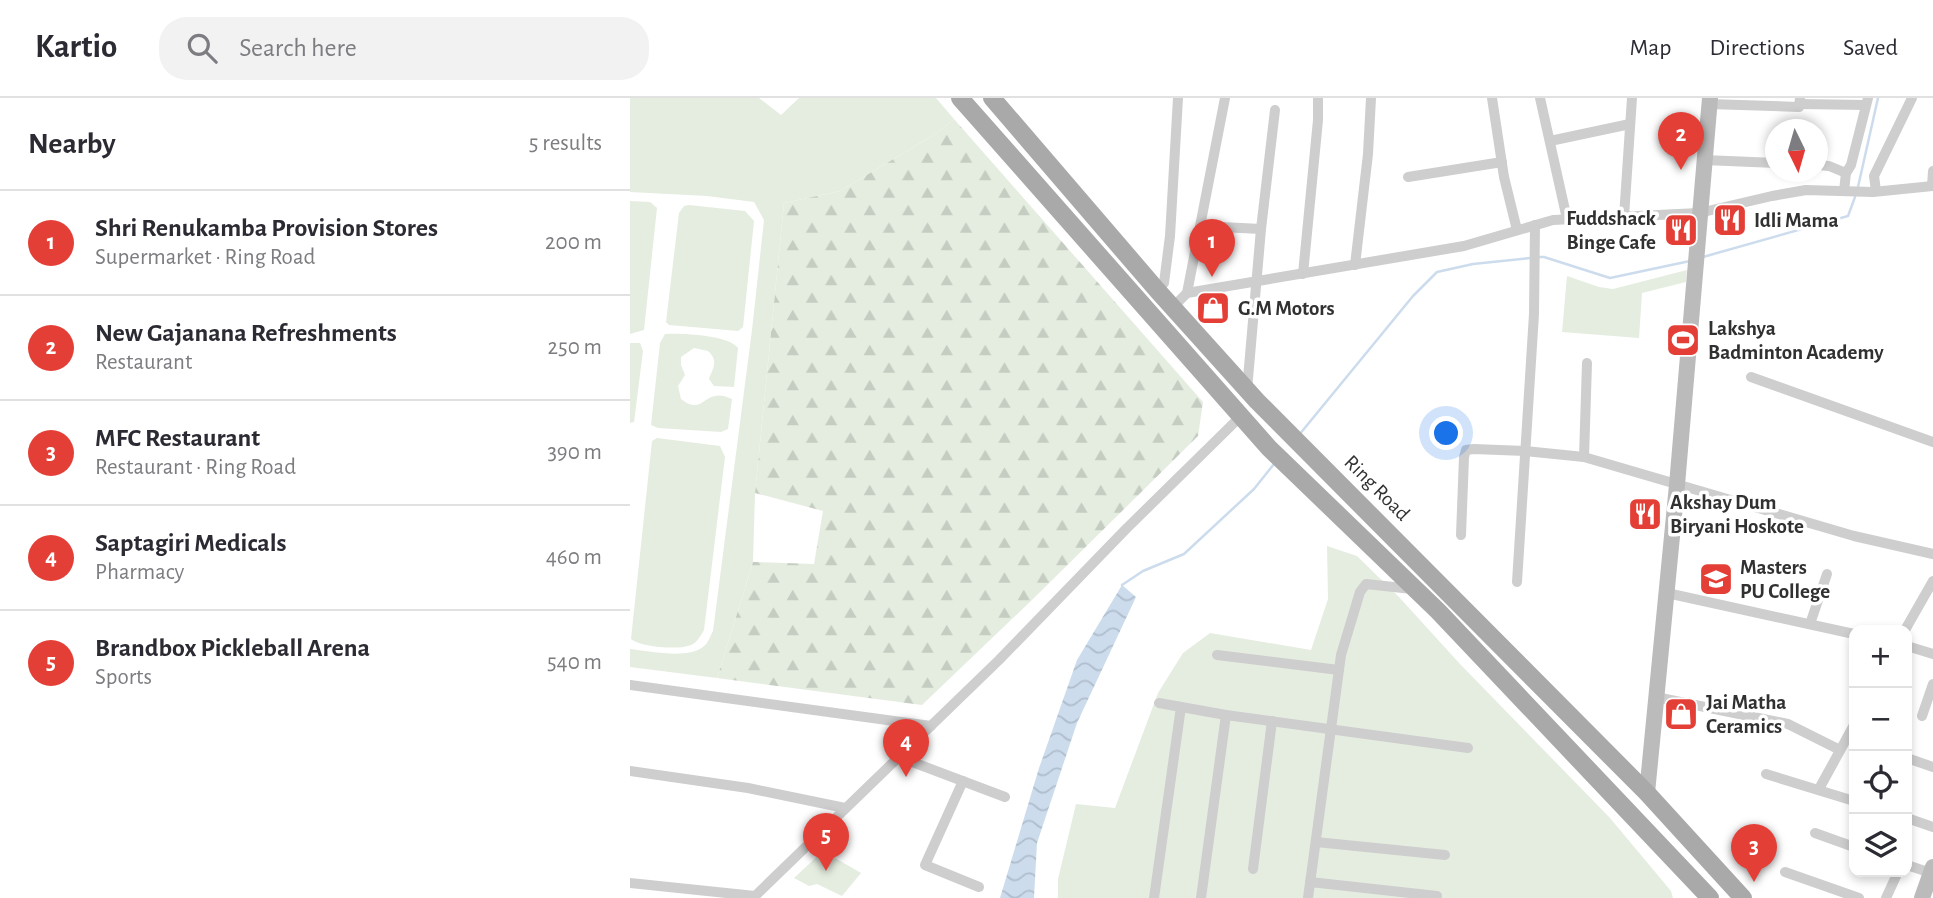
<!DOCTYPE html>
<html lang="en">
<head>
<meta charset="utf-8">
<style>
	body { margin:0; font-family:"Alegreya Sans",sans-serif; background:#f2f2f3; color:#2b2b33 }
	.controls { position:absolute; right:21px; bottom:21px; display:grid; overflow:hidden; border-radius:14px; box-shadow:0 4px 10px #0003 }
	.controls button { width:63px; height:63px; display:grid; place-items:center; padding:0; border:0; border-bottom:2px solid #e1e1e2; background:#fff; color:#2b2b33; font:35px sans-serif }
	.compass { position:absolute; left:1135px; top:21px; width:63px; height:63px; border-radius:50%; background:#fff; box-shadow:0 4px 10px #0003; rotate:175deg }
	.you { position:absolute; left:817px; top:336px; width:24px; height:24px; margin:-18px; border:5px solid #fff; border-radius:50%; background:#1a73e8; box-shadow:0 0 0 10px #1a73e833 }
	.badge { display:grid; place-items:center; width:46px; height:46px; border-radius:50%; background:#e43f37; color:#fff; font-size:23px; font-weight:700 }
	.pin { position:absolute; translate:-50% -58px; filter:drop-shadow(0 2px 4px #0008) }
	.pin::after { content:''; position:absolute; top:37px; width:24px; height:21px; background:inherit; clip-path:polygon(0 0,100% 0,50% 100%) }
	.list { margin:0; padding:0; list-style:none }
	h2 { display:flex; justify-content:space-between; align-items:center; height:91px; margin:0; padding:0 28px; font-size:30px }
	h2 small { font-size:23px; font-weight:400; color:#7c7c81 }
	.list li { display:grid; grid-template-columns:46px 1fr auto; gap:21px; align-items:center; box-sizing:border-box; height:105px; padding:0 28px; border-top:2px solid #e1e1e2 }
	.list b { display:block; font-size:26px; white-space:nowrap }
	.list p { margin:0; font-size:23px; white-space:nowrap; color:#7c7c81 }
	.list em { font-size:23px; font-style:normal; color:#7c7c81 }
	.icon { flex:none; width:38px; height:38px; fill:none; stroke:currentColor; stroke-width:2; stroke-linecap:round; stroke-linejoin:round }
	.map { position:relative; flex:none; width:1303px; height:800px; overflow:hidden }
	header { display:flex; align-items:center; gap:42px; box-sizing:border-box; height:98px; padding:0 35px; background:#fff; border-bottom:2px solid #e1e1e2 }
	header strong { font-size:33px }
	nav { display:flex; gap:38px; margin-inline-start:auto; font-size:24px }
	.search { width:490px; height:63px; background:#f2f2f3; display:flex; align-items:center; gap:18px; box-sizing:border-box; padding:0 24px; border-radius:28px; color:#7c7c81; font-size:26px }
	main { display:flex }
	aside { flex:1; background:#fff }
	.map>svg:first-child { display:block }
	.green { fill:#e5ede0 }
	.forest { fill:url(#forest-firs) }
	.water { fill:url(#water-waves) }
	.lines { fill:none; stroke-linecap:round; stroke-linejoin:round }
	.stream { stroke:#ccdced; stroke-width:2.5 }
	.street { stroke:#cecece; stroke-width:10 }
	.secondary { stroke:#bbb; stroke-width:16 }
	.primary { stroke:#a9a9a9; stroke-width:18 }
	.labels { text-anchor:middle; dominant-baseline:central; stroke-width:7; stroke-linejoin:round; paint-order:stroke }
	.poi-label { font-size:21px; font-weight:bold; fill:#313131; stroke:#fff; text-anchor:start }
	.street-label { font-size:21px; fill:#313131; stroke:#fff }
</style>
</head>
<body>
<header>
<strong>Kartio</strong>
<div class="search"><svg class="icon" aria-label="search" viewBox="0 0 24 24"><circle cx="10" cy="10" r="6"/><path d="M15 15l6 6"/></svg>Search here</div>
<nav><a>Map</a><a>Directions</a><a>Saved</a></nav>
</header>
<main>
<aside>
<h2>Nearby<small>5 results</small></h2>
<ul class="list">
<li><span class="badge">1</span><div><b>Shri Renukamba Provision Stores</b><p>Supermarket · Ring Road</p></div><em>200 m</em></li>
<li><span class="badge">2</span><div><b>New Gajanana Refreshments</b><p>Restaurant</p></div><em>250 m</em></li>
<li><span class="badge">3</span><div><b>MFC Restaurant</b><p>Restaurant · Ring Road</p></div><em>390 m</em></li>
<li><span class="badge">4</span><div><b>Saptagiri Medicals</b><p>Pharmacy</p></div><em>460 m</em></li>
<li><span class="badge">5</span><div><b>Brandbox Pickleball Arena</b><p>Sports</p></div><em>540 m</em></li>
</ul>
</aside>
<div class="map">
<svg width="1303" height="800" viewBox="0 0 1303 800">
	<defs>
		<pattern id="forest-firs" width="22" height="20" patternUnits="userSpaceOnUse" patternTransform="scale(1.75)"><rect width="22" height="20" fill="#e5ede0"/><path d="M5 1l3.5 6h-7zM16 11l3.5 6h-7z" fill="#c5ccc1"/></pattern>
		<pattern id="water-waves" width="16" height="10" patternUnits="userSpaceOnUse" patternTransform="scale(1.75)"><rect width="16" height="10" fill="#ccdced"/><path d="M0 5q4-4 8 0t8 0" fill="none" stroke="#b0bdcc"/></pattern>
	</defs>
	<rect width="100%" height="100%" fill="#fff"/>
	<g class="green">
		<path d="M0,0H129L151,17L169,0H306L324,21L307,35L210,93L154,105L125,395L123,464L87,580L0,569V551C19,553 59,562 74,548C79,544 80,538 83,533L122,232L134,122L124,104L77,98L0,94Z"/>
		<polygon points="0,103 20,104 27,110 14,232 0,236"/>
		<polygon points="59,107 115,113 124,123 113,229 108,233 39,227 36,224 49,115 54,108"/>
		<polygon points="1057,172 1056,184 1012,195 1009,240 932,234 937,178 969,189 983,191"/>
		<path d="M35,236C51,235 99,237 108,250L104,289L84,288L79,281C83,270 89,263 78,253L64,250L51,259V267L55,277L48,288L51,301C75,320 73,287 102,301L98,331L91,334L28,330L21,327L30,245Z"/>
		<polygon points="0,245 10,245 13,253 4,324 0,325"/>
		<path d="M27,340L90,348L95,359L74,532C71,537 68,543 63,546C52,553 10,549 1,541L22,343Z"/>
		<polygon points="697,448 727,458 769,499 830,566 980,720 1041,793 1043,800 428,800 428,781 446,706 485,710 528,595 553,555 580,535 681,552 698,501"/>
		<polygon points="193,753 231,775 212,798 187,786 179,788 164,780"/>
	</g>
	<polygon class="forest" points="324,21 573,304 568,338 403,501 292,607 87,580 123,464 184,466 193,413 125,395 154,105 210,93 307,35"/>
	<polygon class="water" points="492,487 506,499 447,625 407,745 404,800 370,800 409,670 447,562"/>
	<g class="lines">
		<g class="stream">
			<polyline points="1228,89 1248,0"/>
			<polyline points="907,159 914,159 980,180 1060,163"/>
			<polyline points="1073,159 1218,118 1225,99"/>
			<polyline points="669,337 783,198 807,174 843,166 900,160"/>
			<polyline points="492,487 513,473 554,456 624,391 644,366"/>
		</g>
		<g class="street">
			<polyline points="862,0 874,79 887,132"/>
			<polyline points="910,0 937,121"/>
			<polyline points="1079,6 1169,9 1170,0"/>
			<polyline points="1170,6 1236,7"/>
			<polyline points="920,43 1000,26"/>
			<polyline points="1074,62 1146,65"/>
			<polyline points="1188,67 1199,68 1216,75"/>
			<polyline points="778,79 872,64"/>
			<polyline points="1302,88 1303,73"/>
			<polyline points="1214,93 1216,75 1221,67 1238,0"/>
			<polyline points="1246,93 1244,78 1282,0"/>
			<polyline points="994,119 1002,0"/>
			<polyline points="571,128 631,131"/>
			<polyline points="725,167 738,56 741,0"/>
			<polyline points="673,176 688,22 688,0"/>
			<polyline points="527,192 534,185 540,138 548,0"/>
			<polyline points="557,195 834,148 923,122 1069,115 1142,98 1176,92 1243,94 1303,88"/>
			<polyline points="542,210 557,195 595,0"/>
			<polyline points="1121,279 1303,344"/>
			<polyline points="617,292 631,131 645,12"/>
			<polyline points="954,359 957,265"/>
			<polyline points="831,437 834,359 836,352 844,351 895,353 954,359 1224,438 1303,456"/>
			<polyline points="887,484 904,216 905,127"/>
			<polyline points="1037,495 1224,536"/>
			<polyline points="1180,526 1197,476"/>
			<polyline points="1275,532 1303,483"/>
			<polyline points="1277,548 1303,556"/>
			<polyline points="587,557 709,572"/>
			<polyline points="0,587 301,628"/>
			<polyline points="1026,599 1158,626 1210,652"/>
			<polyline points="529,605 596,617 838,650"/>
			<polyline points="1292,618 1303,586"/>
			<polyline points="269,659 375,699"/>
			<polyline points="1277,660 1303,669"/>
			<polyline points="0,673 118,690 215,710"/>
			<polyline points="1136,676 1224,703"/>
			<polyline points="333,683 295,767 349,789"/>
			<polyline points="1189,691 1224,627"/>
			<polyline points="1277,720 1303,729"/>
			<polyline points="1185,735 1224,749"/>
			<polyline points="686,744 815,757"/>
			<polyline points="1277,767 1301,775"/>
			<polyline points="623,771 642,623"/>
			<polyline points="1155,774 1229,800"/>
			<polyline points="680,784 807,798"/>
			<polyline points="0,785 125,798"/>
			<polyline points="123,800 369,562 496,431 612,317"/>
			<polyline points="524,800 551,609"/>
			<polyline points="571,800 596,617"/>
			<polyline points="678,800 711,557 730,494 736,486 782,491"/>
			<polyline points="1256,800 1268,774"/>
		</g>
		<g class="secondary">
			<polyline points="1017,695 1047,387 1080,0"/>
			<polyline points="1292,800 1303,769"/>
		</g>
		<g class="primary">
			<polyline points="330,0 639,350 808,513 1080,800"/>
			<polyline points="362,0 527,192 627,303 1017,695 1113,800"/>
		</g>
	</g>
	<defs>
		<g id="restaurant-square" transform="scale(1.75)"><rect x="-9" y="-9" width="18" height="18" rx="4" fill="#e43f37" stroke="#fff"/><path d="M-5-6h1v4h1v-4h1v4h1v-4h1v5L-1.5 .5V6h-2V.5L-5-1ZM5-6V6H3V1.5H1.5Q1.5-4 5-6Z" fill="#fff"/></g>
		<g id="shop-square" transform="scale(1.75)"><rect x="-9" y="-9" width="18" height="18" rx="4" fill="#e43f37" stroke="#fff"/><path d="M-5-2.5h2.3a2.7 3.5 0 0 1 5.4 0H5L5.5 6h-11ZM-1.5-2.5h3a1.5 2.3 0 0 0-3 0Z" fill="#fff"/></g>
		<g id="stadium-square" transform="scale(1.75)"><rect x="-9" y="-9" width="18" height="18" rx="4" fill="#e43f37" stroke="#fff"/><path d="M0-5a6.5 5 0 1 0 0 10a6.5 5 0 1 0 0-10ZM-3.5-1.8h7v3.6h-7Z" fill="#fff"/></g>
		<g id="university-square" transform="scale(1.75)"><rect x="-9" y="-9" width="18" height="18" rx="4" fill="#e43f37" stroke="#fff"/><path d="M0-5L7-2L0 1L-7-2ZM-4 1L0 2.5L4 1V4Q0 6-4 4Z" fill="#fff"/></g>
	</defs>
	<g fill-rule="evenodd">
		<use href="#restaurant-square" x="1100" y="122"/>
		<use href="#restaurant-square" x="1051" y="132"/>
		<use href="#shop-square" x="583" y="210"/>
		<use href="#stadium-square" x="1053" y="242"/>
		<use href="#restaurant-square" x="1015" y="416"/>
		<use href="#university-square" x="1086" y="481"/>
		<use href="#shop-square" x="1051" y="616"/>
	</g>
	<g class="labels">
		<g class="poi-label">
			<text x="1026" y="120" text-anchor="end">Fuddshack<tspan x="1026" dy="24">Binge Cafe</tspan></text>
			<text x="1124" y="122">Idli Mama</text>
			<text x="608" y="210">G.M Motors</text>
			<text x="1078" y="230">Lakshya<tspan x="1078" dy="24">Badminton Academy</tspan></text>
			<text x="1040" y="404">Akshay Dum<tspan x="1040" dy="24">Biryani Hoskote</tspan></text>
			<text x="1110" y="469">Masters<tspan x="1110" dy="24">PU College</tspan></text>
			<text x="1076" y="604">Jai Matha<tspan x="1076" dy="24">Ceramics</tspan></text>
		</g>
		<g class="street-label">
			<text transform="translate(747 390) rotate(45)">Ring Road</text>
		</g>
	</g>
</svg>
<div class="controls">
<button>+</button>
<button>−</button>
<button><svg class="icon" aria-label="locate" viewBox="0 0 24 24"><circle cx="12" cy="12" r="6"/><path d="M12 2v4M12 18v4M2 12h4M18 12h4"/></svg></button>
<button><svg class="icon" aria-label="layers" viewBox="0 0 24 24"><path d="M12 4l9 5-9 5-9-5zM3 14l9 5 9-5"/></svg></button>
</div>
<svg class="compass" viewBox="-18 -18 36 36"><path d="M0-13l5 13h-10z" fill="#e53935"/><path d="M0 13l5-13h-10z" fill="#7c7c81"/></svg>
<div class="you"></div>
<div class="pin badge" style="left:582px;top:179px">1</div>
<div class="pin badge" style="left:1051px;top:72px">2</div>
<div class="pin badge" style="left:1124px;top:784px">3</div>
<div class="pin badge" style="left:276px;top:679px">4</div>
<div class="pin badge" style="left:196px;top:773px">5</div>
</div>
</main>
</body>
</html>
